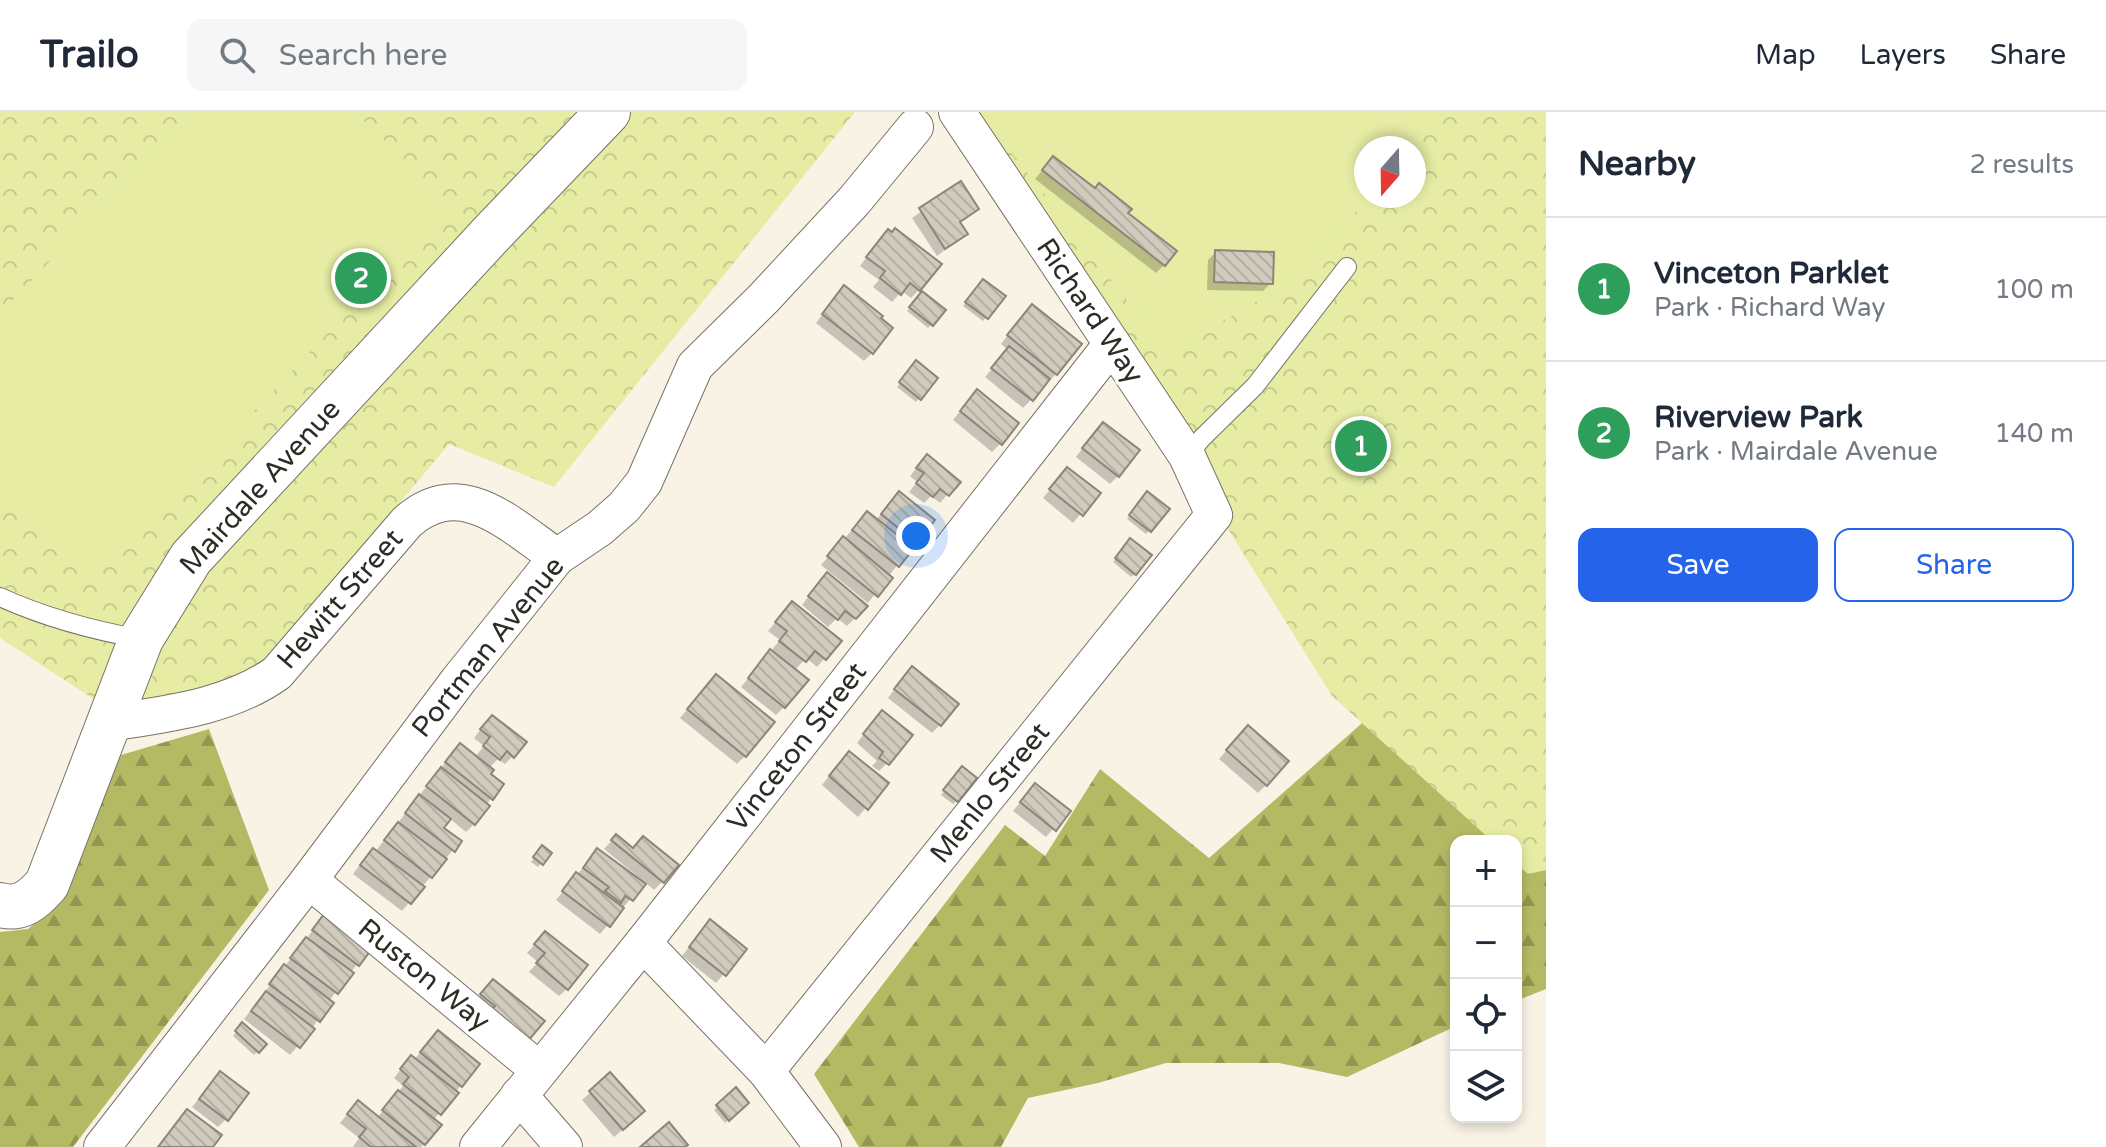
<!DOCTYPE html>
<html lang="en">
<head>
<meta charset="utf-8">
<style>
	body { margin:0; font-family:"Varela Round",sans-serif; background:#f6f6f7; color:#1f2937 }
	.controls { position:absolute; right:24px; bottom:24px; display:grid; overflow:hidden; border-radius:16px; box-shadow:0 4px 12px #0003 }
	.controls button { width:72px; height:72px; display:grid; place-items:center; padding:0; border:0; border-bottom:2px solid #e0e1e3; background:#fff; color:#1f2937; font:40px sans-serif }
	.compass { position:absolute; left:1354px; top:24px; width:72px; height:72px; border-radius:50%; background:#fff; box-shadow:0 4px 12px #0003; rotate:200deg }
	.you { position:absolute; left:916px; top:424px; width:28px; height:28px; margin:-20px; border:6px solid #fff; border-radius:50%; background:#1a73e8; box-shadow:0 0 0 12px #1a73e833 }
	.badge { display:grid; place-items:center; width:52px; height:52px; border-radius:50%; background:#2563eb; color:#fff; font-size:26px; font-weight:700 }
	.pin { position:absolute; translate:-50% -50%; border:4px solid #fff; box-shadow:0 2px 8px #0006 }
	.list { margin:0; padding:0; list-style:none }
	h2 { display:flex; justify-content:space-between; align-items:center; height:104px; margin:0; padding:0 32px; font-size:34px }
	h2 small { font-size:26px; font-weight:400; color:#747a83 }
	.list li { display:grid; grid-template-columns:52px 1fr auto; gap:24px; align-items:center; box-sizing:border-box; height:144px; padding:0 32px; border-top:2px solid #e0e1e3 }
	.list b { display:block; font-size:30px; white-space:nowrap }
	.list p { margin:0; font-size:26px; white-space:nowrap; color:#747a83 }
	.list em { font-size:26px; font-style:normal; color:#747a83 }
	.actions { display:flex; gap:16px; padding:24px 32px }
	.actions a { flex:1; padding:18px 0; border:2px solid #2563eb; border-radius:16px; text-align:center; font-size:28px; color:#2563eb }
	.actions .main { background:#2563eb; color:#fff }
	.icon { flex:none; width:44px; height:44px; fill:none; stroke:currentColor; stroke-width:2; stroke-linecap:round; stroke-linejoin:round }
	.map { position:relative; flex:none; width:1546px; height:1035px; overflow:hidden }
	header { display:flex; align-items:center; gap:48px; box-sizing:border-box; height:112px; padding:0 40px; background:#fff; border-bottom:2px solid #e0e1e3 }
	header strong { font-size:38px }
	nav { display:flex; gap:44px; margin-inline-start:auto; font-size:28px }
	.search { width:560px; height:72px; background:#f6f6f7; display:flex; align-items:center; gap:20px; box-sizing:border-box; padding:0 28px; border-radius:16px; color:#747a83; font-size:30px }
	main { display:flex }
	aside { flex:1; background:#fff }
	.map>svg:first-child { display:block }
	.forest { fill:url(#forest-firs) }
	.park { fill:url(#park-crowns); fill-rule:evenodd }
	.pitch { fill:#e6eca4 }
	.shadow { fill:#0003 }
	.building { fill:url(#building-back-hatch); stroke:#8c867a; stroke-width:2 }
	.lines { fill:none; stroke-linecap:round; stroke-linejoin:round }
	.service-casing { stroke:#787367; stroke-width:20 }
	.minor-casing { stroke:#787367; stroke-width:38 }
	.tertiary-casing { stroke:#787367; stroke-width:46 }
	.service { stroke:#fff; stroke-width:18 }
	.minor { stroke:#fff; stroke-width:36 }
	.tertiary { stroke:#fff; stroke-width:44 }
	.labels { text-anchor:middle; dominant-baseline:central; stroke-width:7; stroke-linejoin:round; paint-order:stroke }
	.street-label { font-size:28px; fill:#2f2c27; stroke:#fff }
</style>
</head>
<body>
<header>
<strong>Trailo</strong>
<div class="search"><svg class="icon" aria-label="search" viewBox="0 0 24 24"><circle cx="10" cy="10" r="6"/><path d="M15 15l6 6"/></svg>Search here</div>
<nav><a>Map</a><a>Layers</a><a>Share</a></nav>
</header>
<main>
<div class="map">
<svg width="1546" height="1035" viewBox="0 0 1546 1035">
	<defs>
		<pattern id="forest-firs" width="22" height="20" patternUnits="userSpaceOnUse" patternTransform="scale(2)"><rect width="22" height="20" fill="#b4ba64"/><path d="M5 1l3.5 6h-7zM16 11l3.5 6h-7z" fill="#939752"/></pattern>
		<pattern id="park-crowns" width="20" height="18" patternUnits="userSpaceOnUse" patternTransform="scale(2)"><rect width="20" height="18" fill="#e6eca4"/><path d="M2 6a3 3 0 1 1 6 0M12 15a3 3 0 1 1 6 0" fill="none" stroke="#c6cb8d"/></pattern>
		<pattern id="building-back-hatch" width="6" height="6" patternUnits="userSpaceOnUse" patternTransform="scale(2)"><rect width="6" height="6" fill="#d1cbbe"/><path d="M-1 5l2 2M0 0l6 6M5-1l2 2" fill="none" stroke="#b4aea3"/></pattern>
	</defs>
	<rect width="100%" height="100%" fill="#f9f3e5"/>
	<g class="forest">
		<polygon points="1546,159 1546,877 1516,889 1516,729 1456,729 1456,914 1347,965 1279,951 1166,951 1098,971 1028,986 1001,1035 859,1035 814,962 1005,713 1045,744 1100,657 1209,746 1361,612 1422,493"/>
		<polygon points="209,617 269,778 73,1035 0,1035 0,820 28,817 60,790 121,643"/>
	</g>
	<g class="park">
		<polygon points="0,0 855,0 554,375 449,332 262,556 129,610 0,526"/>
		<path d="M968,0H1546V758L1528,762L1516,751V729H1492L1332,584ZM1366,36H1414V84H1366Z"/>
	</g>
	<g class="pitch">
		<polygon points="190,0 355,0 447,88 443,98 417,127 112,449 96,463 86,461 0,380 0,202"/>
		<polygon points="980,0 1445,0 1414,38 1414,36 1366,36 1366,84 1371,84 1292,169 1168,241"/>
	</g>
	<g class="shadow">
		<polygon points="1045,55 1126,101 1164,153 1156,161 1035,67"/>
		<polygon points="960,72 977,97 959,111 965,122 937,144 912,106"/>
		<polygon points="880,127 919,178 911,186 902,179 892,190 873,175 879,168 860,154"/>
		<polygon points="1216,140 1271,171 1263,179 1207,178 1208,148"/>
		<polygon points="980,173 1003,185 983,209 963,194"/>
		<polygon points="836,184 872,241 864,249 816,211"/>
		<polygon points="918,185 932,212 928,216 907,199"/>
		<polygon points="1024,202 1056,262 1023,296 985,265 1008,238 1001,232"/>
		<polygon points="913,255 935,267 916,290 897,275"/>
		<polygon points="969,288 1000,332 992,340 953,308"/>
		<polygon points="1095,320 1118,364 1110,372 1076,345"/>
		<polygon points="919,353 958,370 940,391 931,384 924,391 909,380 917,370 910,364"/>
		<polygon points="1060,365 1098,381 1073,411 1043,386"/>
		<polygon points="1144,385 1167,397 1146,422 1127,407"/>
		<polygon points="891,390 932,408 868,491 821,453 860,409 876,408"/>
		<polygon points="1127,433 1135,462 1131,465 1113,450"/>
		<polygon points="819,471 855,506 847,514 837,506 828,515 802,493"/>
		<polygon points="784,500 839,530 817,555 806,546 794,559 784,595 776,603 741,575 780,528 768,519"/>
		<polygon points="904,565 940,613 932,621 888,586"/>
		<polygon points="708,573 745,644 737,652 680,606"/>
		<polygon points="874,609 887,651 879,659 872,654 877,649 857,631"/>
		<polygon points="484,613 513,644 505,652 498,647 489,656 491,686 474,712 466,720 449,706 442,716 453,738 402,799 353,762 365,746 375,740 452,642 475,645 484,634 474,626"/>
		<polygon points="1240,623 1266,673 1258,681 1219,647"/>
		<polygon points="841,649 886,671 858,705 822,673"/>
		<polygon points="959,660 957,689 953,692 941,683"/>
		<polygon points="1027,682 1068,700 1046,725 1013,699"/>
		<polygon points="616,724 662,770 654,778 645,770 600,822 556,788 597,739 635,766 637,764 604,737"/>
		<polygon points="539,739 550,741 538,755 531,750"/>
		<polygon points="320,809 357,852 329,889 312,917 290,943 244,907"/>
		<polygon points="702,818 745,837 716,871 682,844"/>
		<polygon points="545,821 567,877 559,884 529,860 538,850 527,841"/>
		<polygon points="485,878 526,928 474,891"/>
		<polygon points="242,913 264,933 254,943 233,924"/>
		<polygon points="430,928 461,973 433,1009 439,1014 421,1035 353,1035 359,1026 340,1011 350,999 377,1006 403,974 394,966 404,953 414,948"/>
		<polygon points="212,970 226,1007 218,1015 192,995"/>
		<polygon points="736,978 747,991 725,1011 714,998"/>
		<polygon points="590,981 635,1007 614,1025 582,988"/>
	</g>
	<g class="building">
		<polygon points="1053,44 1095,76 1099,71 1132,97 1128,101 1177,139 1165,154 1042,58"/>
		<polygon points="961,69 979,97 960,110 968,122 945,137 919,96"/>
		<polygon points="895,116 942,152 920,179 910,171 901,183 880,166 885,159 866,145 888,117 892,120"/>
		<polygon points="1215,138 1274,140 1273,172 1214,170"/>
		<polygon points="983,167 1006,184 988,207 965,190"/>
		<polygon points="844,173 883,204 881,206 893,216 873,242 822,202"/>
		<polygon points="922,179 946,198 933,214 909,195"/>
		<polygon points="1032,192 1082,232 1057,263 1007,223"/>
		<polygon points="1009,234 1050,267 1033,289 991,256"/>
		<polygon points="916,248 938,266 921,288 899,270"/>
		<polygon points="977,277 1019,311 1002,333 960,299"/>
		<polygon points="1103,310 1140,338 1119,365 1082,336"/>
		<polygon points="927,342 961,370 949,384 940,377 933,385 916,371 924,361 916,356"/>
		<polygon points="1067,355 1101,381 1083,404 1049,377"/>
		<polygon points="899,379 935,408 917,431 881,402"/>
		<polygon points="1147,379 1170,397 1151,420 1129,403"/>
		<polygon points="867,399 914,436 899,455 852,418"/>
		<polygon points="843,424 893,466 878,485 827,444"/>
		<polygon points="1130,426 1152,443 1136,463 1115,446"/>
		<polygon points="827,460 868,494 856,507 845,499 838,508 808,484"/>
		<polygon points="792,489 842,529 826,548 815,539 806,550 779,529 787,519 775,510"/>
		<polygon points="770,537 809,568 785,596 748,566"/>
		<polygon points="912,554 959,592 941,614 894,577"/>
		<polygon points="716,562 775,610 746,645 687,597"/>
		<polygon points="882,598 913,623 889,653 879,646 883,640 863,622"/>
		<polygon points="492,603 527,630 514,646 507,639 500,648 483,634 490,625 480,617"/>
		<polygon points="1248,613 1289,649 1267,674 1226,638"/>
		<polygon points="460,631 494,658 491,662 504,672 493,688 445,650"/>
		<polygon points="849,639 889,671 868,698 829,664"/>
		<polygon points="962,654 977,666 958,690 943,678"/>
		<polygon points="441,655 490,694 475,713 426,674"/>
		<polygon points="1035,671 1071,699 1056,719 1020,690"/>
		<polygon points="419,682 451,707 444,716 462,729 455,740 405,701"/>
		<polygon points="398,710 447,747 432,766 384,728"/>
		<polygon points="616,722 633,736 643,724 679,753 664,771 611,728"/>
		<polygon points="542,733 552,741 543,753 533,745"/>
		<polygon points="373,736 425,775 411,792 360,753"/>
		<polygon points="597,736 646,772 633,789 625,784 621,791 605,779 609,775 583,756"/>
		<polygon points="576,760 624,796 610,815 562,779"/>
		<polygon points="327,798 374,834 359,854 312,818"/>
		<polygon points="710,807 747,837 726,864 689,835"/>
		<polygon points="545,819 588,853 568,878 536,851 545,841 534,832"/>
		<polygon points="306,825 354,861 338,882 290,846"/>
		<polygon points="284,852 334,891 320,910 269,872"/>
		<polygon points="493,867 545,909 527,930 490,899 495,894 480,882"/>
		<polygon points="266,879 315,917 300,936 251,899"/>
		<polygon points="242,910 267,932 259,941 235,919"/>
		<polygon points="438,918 480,952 462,975 420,940"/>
		<polygon points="411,943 459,981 441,1003 403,972 409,965 400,957"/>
		<polygon points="220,959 249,981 228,1009 199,987"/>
		<polygon points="610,960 645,999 623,1018 589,979"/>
		<polygon points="736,975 749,991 729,1009 716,993"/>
		<polygon points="398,978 442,1013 425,1033 382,998"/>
		<polygon points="358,988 416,1035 371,1035 359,1025 366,1017 347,1002"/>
		<polygon points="187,997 222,1023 213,1035 158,1035"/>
		<polygon points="669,1010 688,1033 685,1035 640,1035"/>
	</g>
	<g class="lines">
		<g class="service-casing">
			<g id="service">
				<polyline points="1187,344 1202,326 1255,274 1347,155"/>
				<path d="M0,485C46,506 91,518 141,527"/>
			</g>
		</g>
		<g class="minor-casing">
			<g id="minor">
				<path d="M109,611C166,602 230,595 277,561L407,410C461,362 510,413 557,445"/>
				<polyline points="309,768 539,958"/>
				<polyline points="643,831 766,959 823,1035"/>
				<polyline points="766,959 1214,403 1187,344 957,0"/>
				<polyline points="519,983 564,1035"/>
				<polyline points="102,1035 309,768 458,569 557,445 600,416 624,395 644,370 695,254 764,186 854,89 915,15"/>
				<polyline points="478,1035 643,831 1112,232"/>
			</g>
		</g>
		<g class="tertiary-casing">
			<path id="tertiary" d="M0,793C21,799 34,787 47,772L141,527L191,446L493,120L608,0"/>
		</g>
		<use href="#service" class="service"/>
		<use href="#minor" class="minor"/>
		<use href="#tertiary" class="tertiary"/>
	</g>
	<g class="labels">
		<g class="street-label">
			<text transform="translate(1090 199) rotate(56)">Richard Way</text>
			<text transform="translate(260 375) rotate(-48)">Mairdale Avenue</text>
			<text transform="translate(340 487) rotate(-49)">Hewitt Street</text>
			<text transform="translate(488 535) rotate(-51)">Portman Avenue</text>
			<text transform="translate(797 635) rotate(-52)">Vinceton Street</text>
			<text transform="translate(990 681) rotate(-51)">Menlo Street</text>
			<text transform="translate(424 863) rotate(39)">Ruston Way</text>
		</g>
	</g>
</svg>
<div class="controls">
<button>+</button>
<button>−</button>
<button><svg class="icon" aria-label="locate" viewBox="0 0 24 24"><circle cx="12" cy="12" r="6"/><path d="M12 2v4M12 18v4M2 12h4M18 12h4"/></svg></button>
<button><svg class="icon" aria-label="layers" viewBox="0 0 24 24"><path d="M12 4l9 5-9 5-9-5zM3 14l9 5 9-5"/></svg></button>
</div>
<svg class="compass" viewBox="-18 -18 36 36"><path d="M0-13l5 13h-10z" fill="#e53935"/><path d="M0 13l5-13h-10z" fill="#747a83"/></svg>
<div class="you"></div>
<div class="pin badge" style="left:1361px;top:334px;background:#2e9e5b">1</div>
<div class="pin badge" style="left:361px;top:166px;background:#2e9e5b">2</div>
</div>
<aside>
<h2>Nearby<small>2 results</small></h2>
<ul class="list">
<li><span class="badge" style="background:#2e9e5b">1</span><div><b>Vinceton Parklet</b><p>Park · Richard Way</p></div><em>100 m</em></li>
<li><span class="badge" style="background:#2e9e5b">2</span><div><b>Riverview Park</b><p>Park · Mairdale Avenue</p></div><em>140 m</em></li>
</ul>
<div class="actions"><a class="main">Save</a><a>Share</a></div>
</aside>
</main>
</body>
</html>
